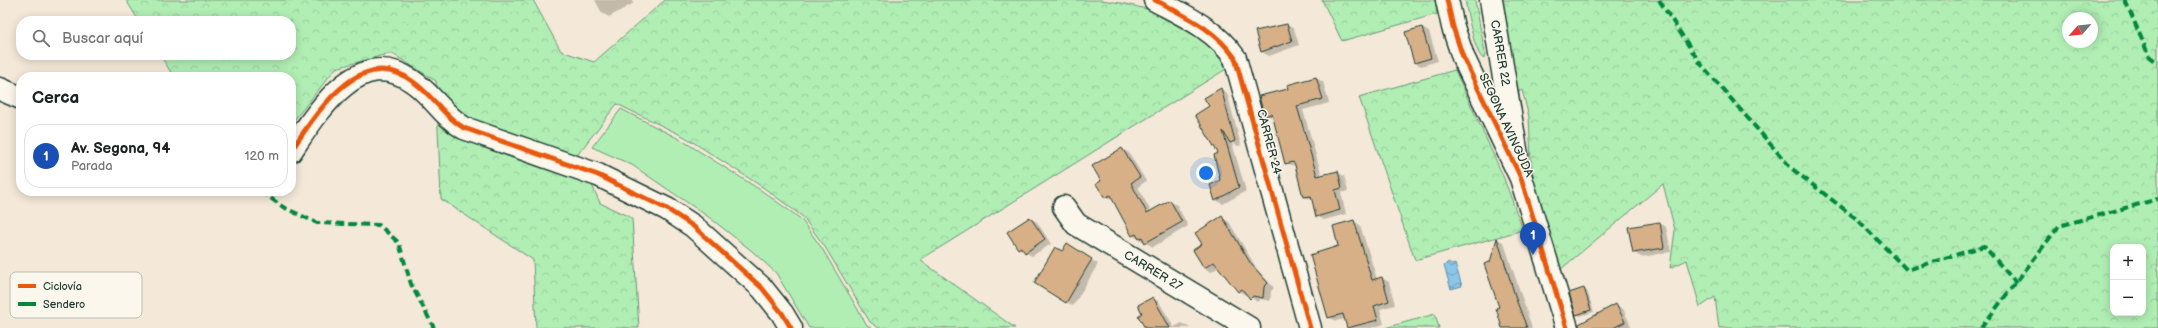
<!DOCTYPE html>
<html lang="es">
<head>
<meta charset="utf-8">
<style>
	body { margin:0; font-family:"Balsamiq Sans",sans-serif; background:#f6f6f6; color:#202124 }
	.controls { position:absolute; right:12px; bottom:12px; display:grid; overflow:hidden; border-radius:8px; box-shadow:0 2px 10px #0003 }
	.controls button { width:36px; height:36px; display:grid; place-items:center; padding:0; border:0; border-bottom:1px solid #e0e0e0; background:#fff; color:#202124; font:20px sans-serif }
	.compass { position:absolute; left:2062px; top:12px; width:36px; height:36px; border-radius:50%; background:#fff; box-shadow:0 2px 10px #0003; rotate:242deg }
	.you { position:absolute; left:1206px; top:173px; width:14px; height:14px; margin:-10px; border:3px solid #fff; border-radius:50%; background:#1a73e8; box-shadow:0 0 0 6px #1a73e833 }
	.badge { display:grid; place-items:center; width:26px; height:26px; border-radius:50%; background:#d1495b; color:#fff; font-size:13px; font-weight:700 }
	.pin { position:absolute; translate:-50% -33px; filter:drop-shadow(0 1px 2px #0008) }
	.pin::after { content:''; position:absolute; top:21px; width:14px; height:12px; background:inherit; clip-path:polygon(0 0,100% 0,50% 100%) }
	.list { margin:0; padding:0; list-style:none }
	h2 { display:flex; justify-content:space-between; align-items:center; height:52px; margin:0; padding:0 16px; font-size:17px }
	h2 small { font-size:13px; font-weight:400; color:#757577 }
	.list li { display:grid; grid-template-columns:26px 1fr auto; gap:12px; align-items:center; box-sizing:border-box; height:64px; margin:0 8px 8px; padding:0 8px; border:1px solid #e0e0e0; border-radius:16px }
	.list b { display:block; font-size:15px; white-space:nowrap }
	.list p { margin:0; font-size:13px; white-space:nowrap; color:#757577 }
	.list em { font-size:13px; font-style:normal; color:#757577 }
	.icon { flex:none; width:22px; height:22px; fill:none; stroke:currentColor; stroke-width:2; stroke-linecap:round; stroke-linejoin:round }
	.map { position:relative; flex:none; width:2158px; height:328px; overflow:hidden }
	.search { position:absolute; background:#fff; box-shadow:0 2px 10px #0003; left:16px; top:16px; width:280px; height:44px; display:flex; align-items:center; gap:10px; box-sizing:border-box; padding:0 14px; border-radius:16px; color:#757577; font-size:15px }
	.panel { position:absolute; background:#fff; box-shadow:0 2px 10px #0003; left:16px; top:72px; width:280px; height:124px; border-radius:16px }
	.map>svg:first-child { display:block }
	.green { fill:#b0eeb4; stroke:#689674 }
	.forest { fill:url(#forest-crowns); stroke:#689674; fill-rule:evenodd }
	.water { fill:url(#water-waves); stroke:#5f8fa1 }
	.shadow { fill:#0003 }
	.building { fill:#d7b088; stroke:#1f3d34 }
	.lines { fill:none; stroke-linecap:round; stroke-linejoin:round }
	.minor-casing { stroke:#1f3d34; stroke-width:25 }
	.minor { stroke:#fbf7ec; stroke-width:22 }
	.quiet { stroke:#00873e; stroke-width:4; stroke-dasharray:8 4; stroke-linecap:butt }
	.cycleway-casing { stroke:#fbf7ec; stroke-width:8 }
	.cycleway { stroke:#e8590c; stroke-width:5 }
	.labels { text-anchor:middle; dominant-baseline:central; stroke-width:3; stroke-linejoin:round; paint-order:stroke }
	.street-label { font-size:12px; fill:#1f3d34; stroke:#fbf7ec }
	.key { fill:#fbf7ec; stroke:#b9bfb5; stroke-width:1 }
	.key-label { font-size:11px; fill:#1f3d34 }
</style>
</head>
<body>
<div class="map">
<svg width="2158" height="328" viewBox="0 0 2158 328">
	<defs>
		<pattern id="forest-crowns" width="20" height="18" patternUnits="userSpaceOnUse"><rect width="20" height="18" fill="#b0eeb4"/><path d="M2 6a3 3 0 1 1 6 0M12 15a3 3 0 1 1 6 0" fill="none" stroke="#97cd9b"/></pattern>
		<pattern id="water-waves" width="16" height="10" patternUnits="userSpaceOnUse"><rect width="16" height="10" fill="#89c6e9"/><path d="M0 5q4-4 8 0t8 0" fill="none" stroke="#6fa2be"/></pattern>
	</defs>
	<rect width="100%" height="100%" fill="#f4e9d8"/>
	<filter id="ink" filterUnits="userSpaceOnUse"><feTurbulence type="fractalNoise" baseFrequency=".025" numOctaves="2"/><feDisplacementMap in="SourceGraphic" scale="8" xChannelSelector="R" yChannelSelector="G"/><feConvolveMatrix kernelMatrix="1 2 1 2 8 2 1 2 1" color-interpolation-filters="sRGB"/></filter>
	<g filter="url(#ink)">
		<polygon class="green" points="621,109 683,141 762,191 801,219 823,250 867,325 872,328 809,328 776,273 752,251 710,218 632,165 592,147"/>
		<g class="forest">
			<path d="M126,0H533L561,51L594,62L665,0H1101C1116,2 1132,5 1146,9C1171,18 1216,44 1226,69L920,260L1015,328H879L870,322L825,247L803,217L764,188L685,137L617,104L578,154L600,203L632,218L639,328H536L533,260L441,199L436,81L391,53L336,68L291,124V77H174L160,55H291V21H139Z"/>
			<polygon points="1322,0 1435,0 1437,14 1342,41"/>
			<path d="M1465,0H1475L1485,53L1484,59C1475,56 1467,11 1465,0Z"/>
			<path d="M1498,0H2158V328H1719L1715,297L1700,307L1687,260L1670,268L1675,230L1663,184L1561,269L1546,226L1534,182L1531,160L1529,117L1522,90L1516,93ZM2068,18H2092V42H2068ZM2113,247H2143V313H2113Z"/>
			<polygon points="1455,70 1503,176 1523,230 1415,260 1359,97"/>
			<polygon points="1435,314 1439,328 1385,328"/>
		</g>
		<polygon class="water" points="1448,262 1453,265 1455,264 1462,286 1451,289 1444,266"/>
		<g class="shadow">
			<polygon points="595,0 632,0 634,3 609,17 602,13"/>
			<polygon points="1287,25 1294,29 1299,45 1269,56 1262,52"/>
			<polygon points="1422,28 1429,32 1438,61 1421,66 1414,62"/>
			<polygon points="1316,78 1323,82 1329,103 1303,110 1322,176 1337,172 1344,176 1348,191 1341,193 1346,214 1324,220 1317,216 1313,200 1304,197 1295,166 1286,163 1274,118 1265,115 1289,89"/>
			<polygon points="1221,89 1227,93 1241,145 1238,146 1232,143 1246,191 1223,204 1216,200 1221,180 1219,153 1210,107"/>
			<polygon points="1122,149 1129,153 1146,181 1138,187 1151,212 1170,202 1177,205 1188,226 1153,247 1132,235 1114,200 1106,198 1103,181"/>
			<polygon points="1030,218 1037,222 1051,244 1032,256 1018,248"/>
			<polygon points="1222,218 1229,222 1257,269 1274,288 1271,291 1270,301 1260,299 1257,302 1247,294 1245,295 1239,291 1219,267 1211,272 1204,268 1204,244"/>
			<polygon points="1354,221 1360,225 1377,279 1382,278 1389,282 1395,305 1380,309 1384,324 1371,328 1348,328 1345,319 1336,321 1329,317 1340,247"/>
			<polygon points="1660,223 1666,227 1671,252 1641,257 1634,253"/>
			<polygon points="1498,239 1504,243 1532,328 1503,328 1491,262"/>
			<polygon points="1067,245 1098,264 1073,306 1035,283"/>
			<polygon points="1584,289 1587,291 1594,312 1580,316 1577,314"/>
			<polygon points="1153,298 1159,302 1174,327 1182,323 1190,328 1146,328 1143,314"/>
			<polygon points="1616,305 1623,309 1631,326 1627,328 1589,328"/>
		</g>
		<g class="building">
			<polygon points="1287,24 1292,41 1261,52 1255,31"/>
			<polygon points="1422,27 1431,58 1414,63 1405,32"/>
			<polygon points="1316,77 1323,99 1297,106 1317,176 1338,171 1342,188 1335,190 1340,210 1316,217 1311,196 1303,197 1295,165 1293,162 1285,164 1272,114 1264,116 1259,96 1288,89 1287,85"/>
			<polygon points="1221,88 1235,141 1230,143 1223,131 1239,187 1215,201 1210,185 1220,180 1214,155 1218,153 1195,115 1209,106 1204,98"/>
			<polygon points="1122,148 1140,177 1131,183 1147,213 1170,200 1182,222 1145,243 1142,237 1139,239 1136,234 1132,236 1110,195 1105,198 1096,184 1101,181 1092,166"/>
			<polygon points="1222,216 1251,264 1268,283 1264,287 1263,298 1253,296 1250,299 1242,289 1238,292 1214,262 1204,268 1193,250 1202,244 1195,233"/>
			<polygon points="1030,217 1045,239 1025,253 1021,247 1018,249 1007,232"/>
			<polygon points="1354,220 1372,280 1382,277 1389,301 1374,306 1378,320 1347,328 1343,314 1328,318 1310,255 1338,246 1333,226"/>
			<polygon points="1660,222 1664,248 1633,253 1628,227"/>
			<polygon points="1497,238 1517,302 1527,328 1502,328 1496,308 1499,307 1484,264 1490,262"/>
			<polygon points="1067,243 1092,259 1066,303 1034,283 1055,247 1062,251"/>
			<polygon points="1584,288 1591,310 1576,315 1569,293"/>
			<polygon points="1153,297 1170,328 1145,328 1138,316 1142,313 1138,305"/>
			<polygon points="1616,304 1625,322 1613,328 1579,328 1579,324"/>
		</g>
		<g class="lines">
			<g class="minor-casing">
				<g id="minor">
					<path d="M1155,0C1185,16 1215,29 1235,58L1310,328"/>
					<polyline points="1447,0 1453,27 1463,57 1521,178 1567,328"/>
					<polyline points="1491,0 1517,155"/>
					<polyline points="0,89 21,98"/>
					<path d="M291,151C316,114 359,43 412,81C432,94 443,116 464,128L598,175L667,209L693,226L762,288L782,313L791,328"/>
					<polyline points="1064,207 1076,224 1249,328"/>
				</g>
			</g>
			<use href="#minor" class="minor"/>
			<g class="quiet">
				<polyline points="1659,0 1700,63 1791,168 1858,220 1907,270 1984,246 2016,283"/>
				<polyline points="2125,0 2149,56 2158,63"/>
				<polyline points="261,191 283,207 317,223 379,225 399,243 411,284 434,328"/>
				<polyline points="1981,328 2059,226 2158,199"/>
			</g>
			<g class="cycleway-casing">
				<g id="cycleway">
					<path d="M1155,0C1185,16 1215,29 1235,58L1310,328"/>
					<polyline points="1447,0 1453,27 1463,57 1521,178 1567,328"/>
					<path d="M291,151C316,114 359,43 412,81C432,94 443,116 464,128L598,175L667,209L693,226L762,288L782,313L791,328"/>
				</g>
			</g>
			<use href="#cycleway" class="cycleway"/>
		</g>
	</g>
	<g class="labels">
		<g class="street-label">
			<text transform="translate(1500 53) rotate(80)">CARRER 22</text>
			<text transform="translate(1506 125) rotate(65)">SEGONA AVINGUDA</text>
			<text transform="translate(1269 142) rotate(75)">CARRER 24</text>
			<text transform="translate(1153 271) rotate(31)">CARRER 27</text>
		</g>
	</g>
	<rect x="10" y="272" width="132" height="46" rx="6" class="key"/>
	<rect x="18" y="284" width="18" height="4" fill="#e8590c"/>
	<rect x="18" y="302" width="18" height="4" fill="#00873e"/>
	<g class="key-label">
		<text x="43" y="290">Ciclovía</text>
		<text x="43" y="308">Sendero</text>
	</g>
</svg>
<div class="controls">
<button>+</button>
<button>−</button>
</div>
<svg class="compass" viewBox="-18 -18 36 36"><path d="M0-13l5 13h-10z" fill="#e53935"/><path d="M0 13l5-13h-10z" fill="#757577"/></svg>
<div class="you"></div>
<div class="pin badge" style="left:1533px;top:255px;background:#1a4fb4">1</div>
<div class="search"><svg class="icon" aria-label="search" viewBox="0 0 24 24"><circle cx="10" cy="10" r="6"/><path d="M15 15l6 6"/></svg>Buscar aquí</div>
<section class="panel">
<h2>Cerca<small></small></h2>
<ul class="list">
<li><span class="badge" style="background:#1a4fb4">1</span><div><b>Av. Segona, 94</b><p>Parada</p></div><em>120 m</em></li>
</ul>
</section>
</div>
</body>
</html>
